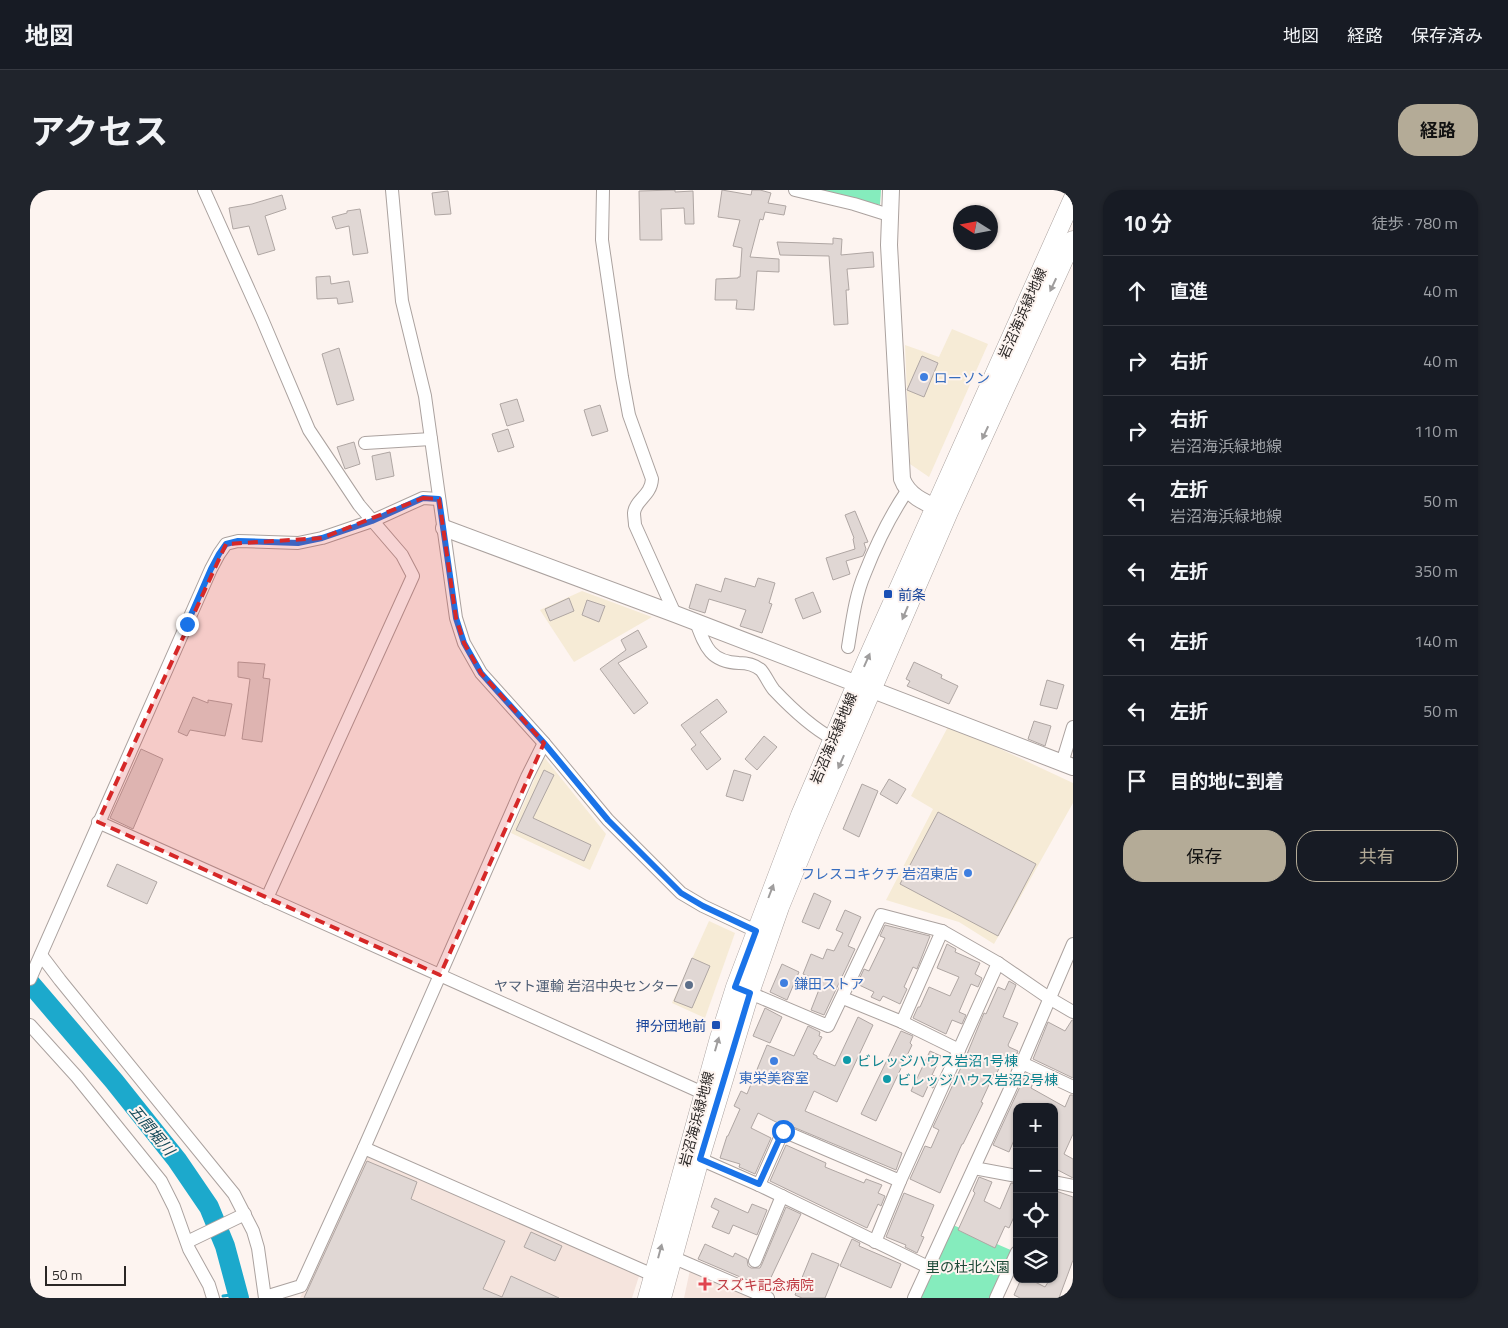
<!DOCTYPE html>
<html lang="ja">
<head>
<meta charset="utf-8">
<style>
	body { margin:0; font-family:"Titillium Web","Noto Sans JP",sans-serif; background:#20242c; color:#f1f3f6 }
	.controls { position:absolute; right:15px; bottom:15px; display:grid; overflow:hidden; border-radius:10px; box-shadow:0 1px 4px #0004 }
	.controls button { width:45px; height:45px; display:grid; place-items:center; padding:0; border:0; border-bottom:1px solid #363941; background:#171b24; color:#f1f3f6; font:25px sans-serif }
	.compass { position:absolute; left:923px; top:15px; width:45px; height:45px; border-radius:50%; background:#171b24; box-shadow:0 1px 4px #0004; rotate:281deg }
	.scale { position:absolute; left:15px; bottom:12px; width:81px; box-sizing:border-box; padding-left:5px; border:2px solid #2a2625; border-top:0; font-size:14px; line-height:18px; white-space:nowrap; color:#2a2625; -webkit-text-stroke:4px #fdf4f0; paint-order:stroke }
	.stop { position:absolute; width:15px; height:15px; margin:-11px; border:4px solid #1a73e8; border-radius:50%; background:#fff }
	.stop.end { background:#1a73e8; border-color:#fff; box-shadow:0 1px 5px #0008 }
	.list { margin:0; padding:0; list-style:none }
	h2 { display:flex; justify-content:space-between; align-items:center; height:65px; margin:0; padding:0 20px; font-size:21px }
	h2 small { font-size:16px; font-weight:400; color:#9ea1a6 }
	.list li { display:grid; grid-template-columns:32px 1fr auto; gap:15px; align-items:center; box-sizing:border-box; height:70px; padding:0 20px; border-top:1px solid #363941 }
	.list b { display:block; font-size:19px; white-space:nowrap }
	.list p { margin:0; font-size:16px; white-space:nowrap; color:#9ea1a6 }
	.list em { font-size:16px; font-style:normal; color:#9ea1a6 }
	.actions { display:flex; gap:10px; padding:15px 20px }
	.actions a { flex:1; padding:11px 0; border:1px solid #b4ab97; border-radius:20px; text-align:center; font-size:18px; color:#b4ab97 }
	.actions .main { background:#b4ab97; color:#111 }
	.icon { flex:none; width:28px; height:28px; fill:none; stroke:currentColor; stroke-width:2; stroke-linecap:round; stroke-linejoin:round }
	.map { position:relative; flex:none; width:1043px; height:1108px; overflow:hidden; border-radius:20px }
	header { display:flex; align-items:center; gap:30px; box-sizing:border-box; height:70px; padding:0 25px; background:#171b24; border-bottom:1px solid #363941 }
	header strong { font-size:24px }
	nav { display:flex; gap:28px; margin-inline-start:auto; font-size:18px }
	.intro { display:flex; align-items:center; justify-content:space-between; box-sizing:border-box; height:120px; padding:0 30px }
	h1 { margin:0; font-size:35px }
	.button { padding:12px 22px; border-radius:20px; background:#b4ab97; color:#111; font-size:18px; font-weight:700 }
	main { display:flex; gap:30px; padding:0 30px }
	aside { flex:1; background:#171b24; border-radius:20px; box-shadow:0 1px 4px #0004 }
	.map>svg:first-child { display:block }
	.commercial { fill:#f6ebd6 }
	.built { fill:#f5e4dd }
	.green { fill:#85ecbd }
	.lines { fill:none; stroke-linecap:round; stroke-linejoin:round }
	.stream { stroke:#1ca9cc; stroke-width:3 }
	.river { stroke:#1ca9cc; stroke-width:20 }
	.building { fill:#e0d7d4; stroke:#afa6a3 }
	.minor-casing { stroke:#aba29f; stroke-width:14 }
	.tertiary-casing { stroke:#aba29f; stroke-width:18 }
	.secondary-casing { stroke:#aba29f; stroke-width:19 }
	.minor { stroke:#fff; stroke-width:12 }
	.tertiary { stroke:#fff; stroke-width:16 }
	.secondary { stroke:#fff; stroke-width:18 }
	.oneway { fill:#9f9d9d }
	.route { stroke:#1a73e8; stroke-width:6 }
	.marked { fill:#d62828; fill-opacity:0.2; stroke:#d62828; stroke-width:4; stroke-dasharray:10 6; stroke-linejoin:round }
	.shop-dot { fill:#3f7fe0; stroke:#fdf4f0; stroke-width:2 }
	.transit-dot { fill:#1a4fb4; stroke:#fdf4f0; stroke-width:2 }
	.service-dot { fill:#5c6f8a; stroke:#fdf4f0; stroke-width:2 }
	.culture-dot { fill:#0f9aa8; stroke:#fdf4f0; stroke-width:2 }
	.health-dot { fill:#e0444e; stroke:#fdf4f0; stroke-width:2 }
	.labels { text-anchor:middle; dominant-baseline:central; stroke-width:4; stroke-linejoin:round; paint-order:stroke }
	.street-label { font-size:14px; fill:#2a2625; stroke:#fdf4f0 }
	.shop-label { font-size:14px; fill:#366cbe; stroke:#fdf4f0; text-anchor:start }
	.transit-label { font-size:14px; fill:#164399; stroke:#fdf4f0; text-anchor:start }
	.service-label { font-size:14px; fill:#4e5e75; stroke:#fdf4f0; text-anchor:end }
	.culture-label { font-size:14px; fill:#0d838f; stroke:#fdf4f0; text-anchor:start }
	.park-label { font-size:14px; fill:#1c4936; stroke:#fdf4f0 }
	.health-label { font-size:14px; fill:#be3a42; stroke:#fdf4f0; text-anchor:start }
	.water-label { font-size:15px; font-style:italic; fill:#154a59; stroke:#fdf4f0 }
</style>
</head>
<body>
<header>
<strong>地図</strong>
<nav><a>地図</a><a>経路</a><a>保存済み</a></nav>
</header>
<div class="intro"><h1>アクセス</h1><a class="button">経路</a></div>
<main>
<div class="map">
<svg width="1043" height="1108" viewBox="0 0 1043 1108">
	<rect width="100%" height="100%" fill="#fdf4f0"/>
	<g class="commercial">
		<polygon points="922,139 958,154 899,287 880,274 875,155 909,167"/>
		<polygon points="552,401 622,427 544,472 510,420"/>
		<polygon points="919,535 1043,593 1043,613 964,754 929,732 856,710 903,619 881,606"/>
		<polygon points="514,567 576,644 560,680 481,643"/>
		<polygon points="679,731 705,743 675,828 642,813"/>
	</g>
	<g class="built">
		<polygon points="337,964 610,1083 602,1108 270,1108"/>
		<polygon points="660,1080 725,1108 654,1108"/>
	</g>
	<g class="green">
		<polygon points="792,0 851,0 850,15"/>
		<polygon points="923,1035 983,1061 961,1108 890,1108"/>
	</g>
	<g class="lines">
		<polyline class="stream" points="193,1106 208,1104"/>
		<polyline class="river" points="0,793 84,891 147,970 179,1017 195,1056 209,1108"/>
	</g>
	<g class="building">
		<polygon points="645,0 645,2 663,1 664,34 655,34 654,18 631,19 632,50 610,50 609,1"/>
		<polygon points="692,0 721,5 722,0 730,0 741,3 738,13 756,16 754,25 735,22 733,30 730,29 720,67 749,69 749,82 727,81 724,120 706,119 707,110 685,110 686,89 708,88 708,87 710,87 712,58 703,56 710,30 688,27"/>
		<polygon points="418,1 421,24 405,25 402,3"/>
		<polygon points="252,5 256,19 235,26 245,60 228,65 219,36 203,39 199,18 222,14"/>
		<polygon points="330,19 338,63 323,65 319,36 306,39 302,27 317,23 317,21"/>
		<polygon points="803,48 812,49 811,65 843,62 844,77 817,79 819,100 816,100 818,134 804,135 799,66 750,65 747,52 803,54"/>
		<polygon points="300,86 301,94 319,91 323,112 308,114 307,108 287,109 286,87"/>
		<polygon points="309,158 324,210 307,215 292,164"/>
		<polygon points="892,166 908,173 894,207 877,200"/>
		<polygon points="487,209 494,231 477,236 470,214"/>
		<polygon points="570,215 578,241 562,246 554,220"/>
		<polygon points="478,239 484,257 468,262 462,244"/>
		<polygon points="324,252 330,274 315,279 307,257"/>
		<polygon points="360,262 364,286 346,290 342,266"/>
		<polygon points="825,321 838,352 834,353 836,359 833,366 816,371 820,384 803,390 796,368 825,359 823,349 824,348 815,325"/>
		<polygon points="695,388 725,397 728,388 745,393 739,413 742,414 732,443 710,436 716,420 679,409 675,423 659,418 666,394 691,402"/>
		<polygon points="783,402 791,422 773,429 765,409"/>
		<polygon points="539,408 544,421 520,431 515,419"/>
		<polygon points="557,410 575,416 569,432 552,425"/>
		<polygon points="608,440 617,457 588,473 618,513 604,524 570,479 596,460 591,450"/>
		<polygon points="208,472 235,474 233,488 240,489 232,552 212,549 220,489 208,487"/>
		<polygon points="884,472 912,485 911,488 928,496 919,514 877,496 880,491 876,489"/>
		<polygon points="1017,490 1034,495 1027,519 1010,515"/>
		<polygon points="163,507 178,513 178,510 202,514 195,546 160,540 157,546 148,542"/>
		<polygon points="687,509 697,522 670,542 691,569 677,580 661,559 666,555 651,535"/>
		<polygon points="1004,531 1021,536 1015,556 998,549"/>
		<polygon points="734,546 747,557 727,580 715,569"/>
		<polygon points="111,559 133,569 103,639 80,628"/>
		<polygon points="514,580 524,585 503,628 561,655 554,671 486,640"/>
		<polygon points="704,580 721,585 713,611 696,606"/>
		<polygon points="859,589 876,599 867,614 850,604"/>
		<polygon points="832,594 848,601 829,647 813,639"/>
		<polygon points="908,622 1006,674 968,746 870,694"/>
		<polygon points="87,674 127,692 117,714 77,696"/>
		<polygon points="784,703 801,711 789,739 772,732"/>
		<polygon points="815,720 831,727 818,756 825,759 794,825 781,820 792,792 773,784 781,764 793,769 797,759 804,761 813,743 806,740"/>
		<polygon points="855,735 900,746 887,779 883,777 874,797 877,799 870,814 853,806 850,811 841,807 844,802 827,794 834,779 839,781 855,748 850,746"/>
		<polygon points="917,754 926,759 925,762 950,773 945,784 952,788 948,797 941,794 929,822 936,825 932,834 922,830 916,844 883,828 888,817 890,817 899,797 920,806 929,787 907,778"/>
		<polygon points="662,768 680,776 662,818 644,811"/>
		<polygon points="752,774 769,782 757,810 740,802"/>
		<polygon points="979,791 986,795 973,827 988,833 978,855 979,857 988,861 985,869 975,865 966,885 964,884 951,912 953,913 933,954 932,954 910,1003 880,989 895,956 901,958 909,940 903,937 935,869 954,823 956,824 968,797 975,800"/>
		<polygon points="735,818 752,827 740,853 723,846"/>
		<polygon points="828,827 843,835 807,912 784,901 775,921 872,963 866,980 756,934 750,934 728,923 721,938 741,948 725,984 709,977 710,974 690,968 697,946 698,946 710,919 704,916 711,901 717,904 737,855 764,866 778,836 790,842 789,846 792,847 783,864 787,866 787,868 805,876"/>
		<polygon points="1042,830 1043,830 1043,888 1003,869 1018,832 1035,841"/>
		<polygon points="871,841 883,846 880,853 882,855 846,931 831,924"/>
		<polygon points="900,861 911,866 902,885 908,887 903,898 898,896 893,907 881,901"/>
		<polygon points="994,888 1003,893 1001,898 1035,917 1040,905 1043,905 1043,944 1034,964 1043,969 1043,988 1024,978 1024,917 987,917 987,927 984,934 987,935 987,943 979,962 963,955"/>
		<polygon points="756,955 796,973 795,977 834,993 836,989 852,995 848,1003 855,1006 851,1016 848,1014 837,1038 740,991"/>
		<polygon points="337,971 387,992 381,1009 475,1051 453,1099 472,1107 481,1086 529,1108 274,1108"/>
		<polygon points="949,987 962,992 954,1011 970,1019 981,993 987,994 987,1020 979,1038 975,1036 965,1058 928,1040 945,1003 943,1001"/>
		<polygon points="1026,1001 1043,1007 1043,1070 1039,1081 1029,1108 990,1108 984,1105 991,1089 999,1089 1015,1097 1020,1089 1024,1089 1024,1006"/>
		<polygon points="874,1003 904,1015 891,1046 894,1047 887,1063 875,1057 876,1055 856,1047"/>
		<polygon points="685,1008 718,1023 722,1014 737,1020 727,1045 703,1035 699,1044 682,1037 689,1021 681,1017"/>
		<polygon points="756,1017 771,1024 736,1098 668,1069 675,1054 703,1067 705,1063 717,1069 718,1076 721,1078 730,1078 732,1074"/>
		<polygon points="501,1042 532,1056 525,1071 494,1057"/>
		<polygon points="822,1049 830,1053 829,1056 871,1074 861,1098 810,1076"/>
		<polygon points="782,1063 809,1074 795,1108 772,1108 765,1105"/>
	</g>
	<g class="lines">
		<g class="minor-casing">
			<g id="minor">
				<polyline points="174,0 232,129 279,240 329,315 372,365 383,386 237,708"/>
				<polyline points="362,0 372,111 395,206 426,428 434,453 451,483 514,553 578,630 651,703 673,716 726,741"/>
				<path d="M573,0L572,50L592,187L599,225L622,289C621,306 605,310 604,323C604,327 605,332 605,335L645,424"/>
				<polyline points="765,0 824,14 859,25"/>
				<polyline points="335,253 401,249"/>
				<path d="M666,432C675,456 680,472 709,473C717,473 725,475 731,480C736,486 739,494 744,500C761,518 781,537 803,549"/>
				<path d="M818,457C822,433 825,406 835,383C846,355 860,326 877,301"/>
				<polyline points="1032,573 1043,537"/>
				<polyline points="68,632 673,903"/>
				<polyline points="11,765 30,790 204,1004 223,1041 228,1058 235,1108"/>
				<polyline points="0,789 181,379 189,364 196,354 208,351 268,353 292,348 342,331 393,308 409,309"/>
				<polyline points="713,800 798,836 851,725 912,741 968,773 1019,808 1043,822"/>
				<polyline points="813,808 872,832 912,741"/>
				<polyline points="872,832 929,860"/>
				<polyline points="0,835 47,887 131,991 144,1017 159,1059 179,1095 183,1108"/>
				<polyline points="992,873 1043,897"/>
				<polyline points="334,958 623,1085"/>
				<polyline points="670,969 729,995 898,1077"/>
				<polyline points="944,978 987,986"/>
				<polyline points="1024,992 1043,996"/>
				<polyline points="729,995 753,941 870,991 968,773"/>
				<polyline points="157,1052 215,1024"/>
				<polyline points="845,1052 870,991"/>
				<polyline points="642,1067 738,1108"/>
				<polyline points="725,1071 752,1006"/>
				<polyline points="235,1107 271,1096 334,958 497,587 514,553"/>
				<polyline points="884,1108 992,873 1043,754"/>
				<polyline points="966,1108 987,1062"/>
			</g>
		</g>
		<g class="tertiary-casing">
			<g id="tertiary">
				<path d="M861,0L859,55L872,289C879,308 899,314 917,322"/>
				<polyline points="414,338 645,424 1043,577"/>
			</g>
		</g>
		<g class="secondary-casing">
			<g id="secondary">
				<polyline points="617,1108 689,848 705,797 770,625 836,471 1043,8"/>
				<polyline points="632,1108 670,969 720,803 750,717 782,639 919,322 1043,50"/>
			</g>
		</g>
		<use href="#minor" class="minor"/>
		<use href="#tertiary" class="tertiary"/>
		<use href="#secondary" class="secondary"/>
	</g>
	<defs><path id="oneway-solid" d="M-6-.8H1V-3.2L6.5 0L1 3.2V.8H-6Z" transform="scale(1.25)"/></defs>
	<g class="oneway">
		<use href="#oneway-solid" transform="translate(1023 95) rotate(115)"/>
		<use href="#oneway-solid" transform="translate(955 243) rotate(115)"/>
		<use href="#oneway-solid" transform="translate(875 423) rotate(113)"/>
		<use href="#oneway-solid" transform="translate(837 470) rotate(-66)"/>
		<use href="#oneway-solid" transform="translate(811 572) rotate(114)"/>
		<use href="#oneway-solid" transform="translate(741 701) rotate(-69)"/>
		<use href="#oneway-solid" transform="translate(687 854) rotate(-74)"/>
		<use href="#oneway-solid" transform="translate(630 1061) rotate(-75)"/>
	</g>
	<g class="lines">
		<polyline class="route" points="157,434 181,379 189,364 196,354 208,351 268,353 292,348 342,331 393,308 409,309 426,428 434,453 451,483 514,553 578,630 651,703 673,716 726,741 705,797 720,803 670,969 729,994 753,941"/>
	</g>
	<path class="marked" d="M393,308L409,309L426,428L434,453L451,483L514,553L410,785L68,632L196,354L292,348Z"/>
	<g class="shop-dot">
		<circle cx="894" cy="187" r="5"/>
		<circle cx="938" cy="683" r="5"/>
		<circle cx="754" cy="793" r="5"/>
		<circle cx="744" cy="871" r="5"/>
	</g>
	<g class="transit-dot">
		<rect x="853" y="399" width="10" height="10" rx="2.5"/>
		<rect x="681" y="830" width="10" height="10" rx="2.5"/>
	</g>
	<circle class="service-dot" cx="659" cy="795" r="5"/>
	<g class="culture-dot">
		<circle cx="817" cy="870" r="5"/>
		<circle cx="857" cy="889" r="5"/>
	</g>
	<path class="health-dot" d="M672.5 1086.5h5v5h5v5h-5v5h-5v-5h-5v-5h5z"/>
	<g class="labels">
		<g class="street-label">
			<text transform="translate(992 123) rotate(-66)">岩沼海浜緑地線</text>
			<text transform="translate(803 548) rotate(-67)">岩沼海浜緑地線</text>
			<text transform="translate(666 929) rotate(-75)">岩沼海浜緑地線</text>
		</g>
		<g class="shop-label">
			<text x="904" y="187">ローソン</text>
			<text x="928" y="683" text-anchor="end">フレスコキクチ 岩沼東店</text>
			<text x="764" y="793">鎌田ストア</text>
			<text x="744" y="887" text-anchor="middle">東栄美容室</text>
		</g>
		<g class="transit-label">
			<text x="868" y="404">前条</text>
			<text x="676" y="835" text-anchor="end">押分団地前</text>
		</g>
		<g class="service-label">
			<text x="649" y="795">ヤマト運輸 岩沼中央センター</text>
		</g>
		<g class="culture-label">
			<text x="827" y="870">ビレッジハウス岩沼1号棟</text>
			<text x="867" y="889">ビレッジハウス岩沼2号棟</text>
		</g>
		<g class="park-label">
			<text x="938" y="1076">里の杜北公園</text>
		</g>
		<g class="health-label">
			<text x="686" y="1094">スズキ記念病院</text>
		</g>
		<g class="water-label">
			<text transform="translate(122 940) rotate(50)">五間堀川</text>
		</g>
	</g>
</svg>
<div class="controls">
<button>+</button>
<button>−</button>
<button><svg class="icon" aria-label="locate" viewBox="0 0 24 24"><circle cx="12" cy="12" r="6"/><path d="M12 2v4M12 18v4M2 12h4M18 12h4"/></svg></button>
<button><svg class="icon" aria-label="layers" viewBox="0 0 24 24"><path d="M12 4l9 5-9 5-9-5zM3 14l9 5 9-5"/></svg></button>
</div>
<svg class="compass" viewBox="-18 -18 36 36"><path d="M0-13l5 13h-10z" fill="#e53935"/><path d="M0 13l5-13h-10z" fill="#9ea1a6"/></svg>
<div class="scale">50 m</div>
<div class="stop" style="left:753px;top:941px"></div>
<div class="stop end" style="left:157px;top:434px"></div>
</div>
<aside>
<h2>10 分<small>徒歩 · 780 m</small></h2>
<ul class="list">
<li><svg class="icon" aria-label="ahead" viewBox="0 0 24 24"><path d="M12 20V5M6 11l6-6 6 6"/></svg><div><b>直進</b></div><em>40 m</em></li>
<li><svg class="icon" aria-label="right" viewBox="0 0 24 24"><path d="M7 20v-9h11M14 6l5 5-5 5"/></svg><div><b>右折</b></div><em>40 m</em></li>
<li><svg class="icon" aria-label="right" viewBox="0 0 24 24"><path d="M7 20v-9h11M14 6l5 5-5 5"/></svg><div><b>右折</b><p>岩沼海浜緑地線</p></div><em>110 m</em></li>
<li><svg class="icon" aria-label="left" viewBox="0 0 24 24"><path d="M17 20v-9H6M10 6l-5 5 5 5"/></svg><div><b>左折</b><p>岩沼海浜緑地線</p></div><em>50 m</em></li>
<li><svg class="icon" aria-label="left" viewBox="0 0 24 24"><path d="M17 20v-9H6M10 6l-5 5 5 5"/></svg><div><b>左折</b></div><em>350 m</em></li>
<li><svg class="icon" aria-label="left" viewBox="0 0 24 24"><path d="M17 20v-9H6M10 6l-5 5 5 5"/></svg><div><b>左折</b></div><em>140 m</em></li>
<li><svg class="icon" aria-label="left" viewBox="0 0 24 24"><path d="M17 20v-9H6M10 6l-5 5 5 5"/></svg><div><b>左折</b></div><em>50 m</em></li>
<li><svg class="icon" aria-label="arrive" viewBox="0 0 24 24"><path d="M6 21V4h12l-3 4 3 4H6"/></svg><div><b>目的地に到着</b></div></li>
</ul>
<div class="actions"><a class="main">保存</a><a>共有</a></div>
</aside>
</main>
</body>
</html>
